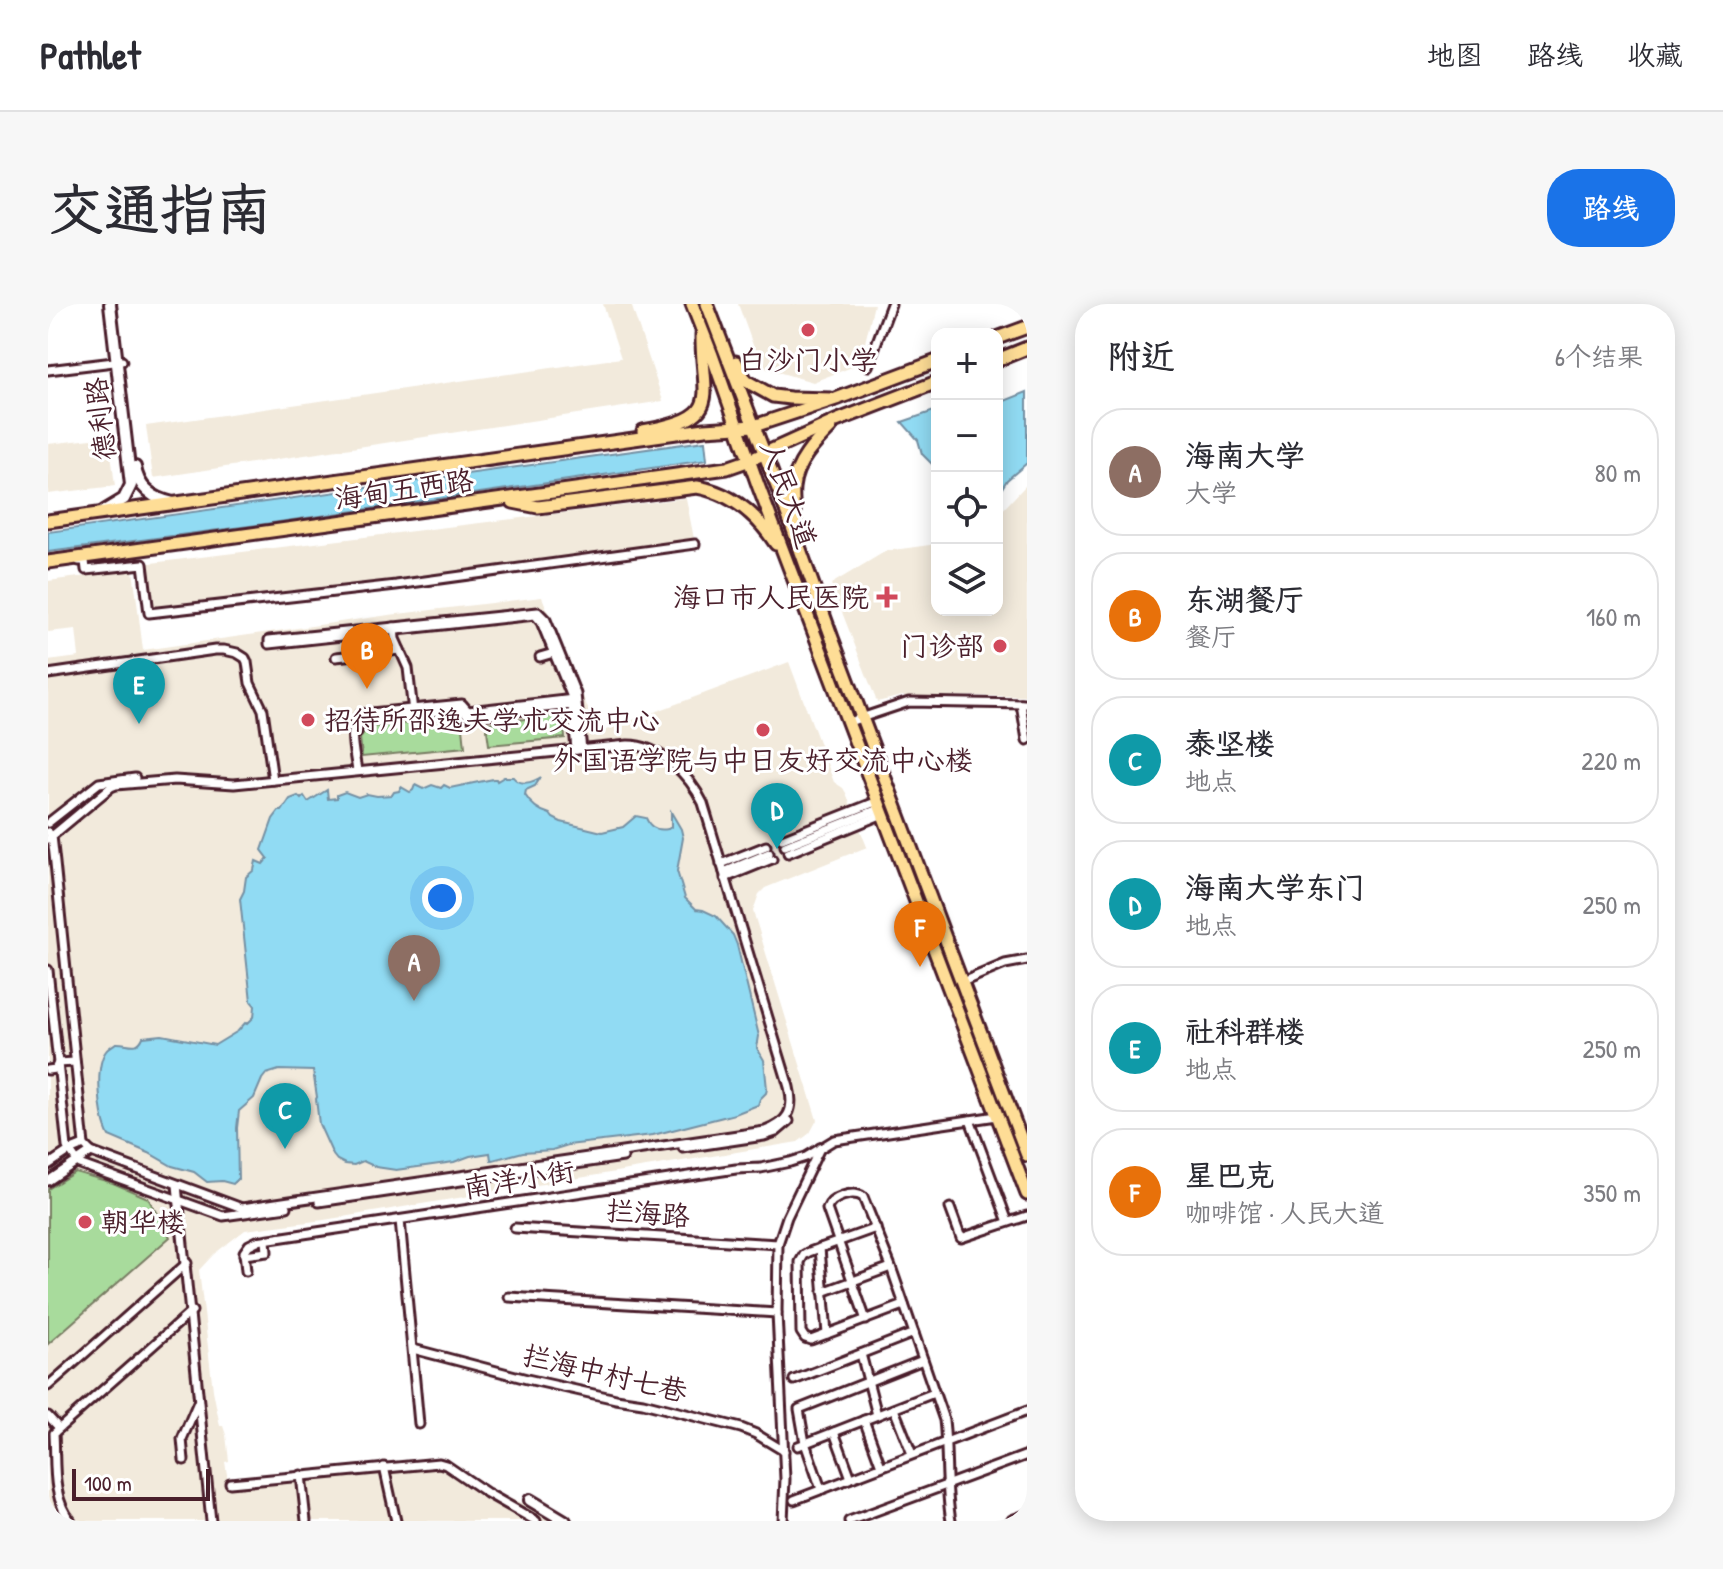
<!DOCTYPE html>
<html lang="zh">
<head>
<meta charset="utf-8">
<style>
	body { margin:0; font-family:"Patrick Hand","LXGW WenKai TC",sans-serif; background:#f7f7f7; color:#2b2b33 }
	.controls { position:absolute; right:24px; top:24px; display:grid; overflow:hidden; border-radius:16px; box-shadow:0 4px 20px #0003 }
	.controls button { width:72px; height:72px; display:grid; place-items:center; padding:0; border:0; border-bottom:2px solid #e1e1e2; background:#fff; color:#2b2b33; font:40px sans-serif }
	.scale { position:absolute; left:24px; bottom:20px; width:138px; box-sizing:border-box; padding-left:8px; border:4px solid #4a1f2b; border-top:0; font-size:22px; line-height:28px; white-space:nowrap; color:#4a1f2b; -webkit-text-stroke:6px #fff; paint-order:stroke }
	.you { position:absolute; left:394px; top:594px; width:28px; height:28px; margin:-20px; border:6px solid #fff; border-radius:50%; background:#1a73e8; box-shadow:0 0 0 12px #1a73e833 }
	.badge { display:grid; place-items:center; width:52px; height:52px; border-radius:50%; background:#1a73e8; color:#fff; font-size:26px; font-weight:700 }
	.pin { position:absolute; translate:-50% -66px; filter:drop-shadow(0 2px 4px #0008) }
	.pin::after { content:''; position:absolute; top:42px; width:28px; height:24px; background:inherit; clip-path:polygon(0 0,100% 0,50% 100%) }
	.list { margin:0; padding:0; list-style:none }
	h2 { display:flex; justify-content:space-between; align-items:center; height:104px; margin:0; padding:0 32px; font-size:34px }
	h2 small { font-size:26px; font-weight:400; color:#7c7c81 }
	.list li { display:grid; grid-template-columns:52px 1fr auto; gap:24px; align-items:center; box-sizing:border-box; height:128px; margin:0 16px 16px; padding:0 16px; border:2px solid #e1e1e2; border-radius:32px }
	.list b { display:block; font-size:30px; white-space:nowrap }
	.list p { margin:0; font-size:26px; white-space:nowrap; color:#7c7c81 }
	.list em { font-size:26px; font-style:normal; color:#7c7c81 }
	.icon { flex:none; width:44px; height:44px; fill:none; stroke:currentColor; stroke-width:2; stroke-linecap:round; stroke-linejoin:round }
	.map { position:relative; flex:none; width:979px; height:1217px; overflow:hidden; border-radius:32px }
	header { display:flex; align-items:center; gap:48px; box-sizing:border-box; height:112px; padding:0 40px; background:#fff; border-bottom:2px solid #e1e1e2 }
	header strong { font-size:38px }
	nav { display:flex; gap:44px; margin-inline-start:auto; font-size:28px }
	.intro { display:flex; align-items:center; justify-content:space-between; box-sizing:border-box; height:192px; padding:0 48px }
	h1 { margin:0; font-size:56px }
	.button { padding:20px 36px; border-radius:32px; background:#1a73e8; color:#fff; font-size:28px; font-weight:700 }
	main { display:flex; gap:48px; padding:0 48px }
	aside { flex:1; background:#fff; border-radius:32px; box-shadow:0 4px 20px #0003 }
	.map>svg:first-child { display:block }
	.built { fill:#f2eadc }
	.green { fill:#a8db9c; stroke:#797d64; stroke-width:2 }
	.water { fill:#91dbf3; stroke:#7590a3; stroke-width:2 }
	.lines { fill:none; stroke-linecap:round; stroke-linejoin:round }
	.street-tunnel { stroke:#dbd2d5; stroke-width:7; stroke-dasharray:7 3.5; stroke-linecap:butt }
	.street-casing { stroke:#4a1f2b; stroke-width:13 }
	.secondary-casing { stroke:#4a1f2b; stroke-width:16 }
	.primary-casing { stroke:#4a1f2b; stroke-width:17 }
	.street { stroke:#fff; stroke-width:7 }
	.secondary { stroke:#fff; stroke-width:10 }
	.primary { stroke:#fedd96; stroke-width:11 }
	.poi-dot { fill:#d1495b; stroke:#fff; stroke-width:3 }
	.labels { text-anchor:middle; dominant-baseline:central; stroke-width:6; stroke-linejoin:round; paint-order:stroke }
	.poi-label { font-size:28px; fill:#4a1f2b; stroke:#fff }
	.street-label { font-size:28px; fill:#4a1f2b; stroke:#fff }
</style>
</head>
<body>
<header>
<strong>Pathlet</strong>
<nav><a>地图</a><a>路线</a><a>收藏</a></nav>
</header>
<div class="intro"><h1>交通指南</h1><a class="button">路线</a></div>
<main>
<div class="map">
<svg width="979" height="1217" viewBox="0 0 979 1217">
	<rect width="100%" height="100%" fill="#fff"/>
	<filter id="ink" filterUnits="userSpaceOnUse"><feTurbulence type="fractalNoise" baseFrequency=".0125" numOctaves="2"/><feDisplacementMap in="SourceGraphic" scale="16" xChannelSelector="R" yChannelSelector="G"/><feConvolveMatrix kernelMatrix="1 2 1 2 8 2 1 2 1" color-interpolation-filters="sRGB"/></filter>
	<g filter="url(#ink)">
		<g class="built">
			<polygon points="555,0 583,0 615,97 105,174 98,122 573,54"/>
			<polygon points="690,0 826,0 812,60 765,78 719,65 709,52"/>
			<polygon points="61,133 67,182 0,190 0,140"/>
			<polygon points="979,180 979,392 854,392 829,398 783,280 838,247 889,240 889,306 949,306 949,212"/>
			<polygon points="638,194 647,240 101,309 95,260"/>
			<polygon points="85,266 95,346 341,311 494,293 550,429 741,358 786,478 795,484 798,489 819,543 717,584 711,590 705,607 769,816 762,829 750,838 276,916 197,926 166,950 151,966 165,1086 172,1122 175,1122 178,1131 181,1157 177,1158 180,1177 384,1156 442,1187 476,1200 506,1217 0,1217 0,357 31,353 28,325 0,328 0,277"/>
		</g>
		<g class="green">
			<polygon points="515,411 517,434 441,441 438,419"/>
			<polygon points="414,414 417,443 314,453 311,424"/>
			<polygon points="27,868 65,879 100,894 122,933 0,1040 0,885"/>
		</g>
		<g class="water">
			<polygon points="979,88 979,159 959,176 949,192 949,100"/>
			<polygon points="886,107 889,108 889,172 885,161 874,150 870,136 854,118"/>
			<polygon points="657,137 659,156 217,220 0,248 0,228"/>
			<path d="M456,473H465C472,482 484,479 493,473L487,482L478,486L477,491C483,501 491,507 502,510L505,514L513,518L554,528L575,523L588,512L598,514C602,524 610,527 620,525L623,523V508L633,525L635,534L629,567L637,594L648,605L655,606L668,612L685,631L689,641L711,732L709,744L716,756L719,785L718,789L712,795L710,801L687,810L605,831L520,841L504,846L475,848L445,856H443L442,849L422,852L406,858L348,866L328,863L315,857L306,861L297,860L289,856L285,851L271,820L268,795L269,793L265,767L231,766L218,770L214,775L206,794L191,807L189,824L190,875L185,880L174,877L159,878L146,868L124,862L101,849L61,832C52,815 46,763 58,747C60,744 65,741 68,739C80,738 89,747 95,733L114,731L167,741L190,727L197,719L199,720L206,713L207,702L203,697L192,595L196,587L198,573L206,566L208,557L215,560L220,554L214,546L225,515L231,507H234L242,495L250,492L253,495L256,492L260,498L279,486L280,495L289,494V491L297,488L310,493L319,490L329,492L344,491L346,488L351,487L353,483L362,488L365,486L367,481L375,485L384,481L393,484L396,481L402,484L445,475H448L449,477Z"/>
		</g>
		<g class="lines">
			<g class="street-tunnel">
				<polyline points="718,542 734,535"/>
				<polyline points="721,549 737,542"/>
				<polyline points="724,555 740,549"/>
			</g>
			<g class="street-casing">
				<g id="street">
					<polyline points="820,62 843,0"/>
					<polyline points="0,66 74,57"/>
					<polyline points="31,257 37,257 38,266 95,260 101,309 348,281 647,240"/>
					<polyline points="346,323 347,335 360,364 365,408"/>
					<polyline points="288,353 352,346"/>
					<polyline points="492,353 509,348"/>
					<polyline points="0,370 167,346 176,346 189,349 197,354 199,358 202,379 215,406 225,476"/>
					<polyline points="973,400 979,436"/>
					<polyline points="801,418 861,398 979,400"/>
					<polyline points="309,429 311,418 317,415 414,405 420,412 525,401"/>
					<polyline points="528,446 523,391 493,318 487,311 221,340 221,336 490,308 498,316 528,390 534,446"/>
					<path d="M309,467C307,451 298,421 313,410L414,400L420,407L526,395"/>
					<polyline points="0,519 51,479 87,474"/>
					<path d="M0,528L4,532L7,559L36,841L43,848L194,904L717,827C739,819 747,807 741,783L655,499C642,472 612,441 580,441L186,480L127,476L68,481L63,483L4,532L0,535"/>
					<polyline points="734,535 830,497"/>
					<polyline points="737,542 833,504"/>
					<polyline points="740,549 835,510"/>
					<polyline points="673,560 718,542"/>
					<polyline points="676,568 721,549"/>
					<polyline points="677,574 724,555"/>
					<polyline points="0,666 19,843 31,860 175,912 239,903"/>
					<polyline points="914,678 957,660 979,656"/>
					<polyline points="0,766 7,765 10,759 27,758"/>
					<polyline points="922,816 960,918"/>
					<polyline points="635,844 716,832 728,828 741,817"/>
					<polyline points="0,861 21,847 36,841"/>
					<polyline points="0,877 43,848"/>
					<polyline points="129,881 163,1217"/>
					<polyline points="271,898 575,853"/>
					<polyline points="902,904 913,934 979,912"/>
					<polyline points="352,916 371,1120"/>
					<polyline points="467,924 730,940"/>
					<polyline points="828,924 761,948 756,951 752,958 753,1028 757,1034 763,1036 856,1001"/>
					<polyline points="772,944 779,1030"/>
					<polyline points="196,951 219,948 218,936"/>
					<polyline points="198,967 196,948 201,941 209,937 688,865 713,864 742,858 758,853 786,836 949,812"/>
					<polyline points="775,988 843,963"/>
					<polyline points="461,993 729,1009"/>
					<path d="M818,1016L779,905C783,893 805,886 815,893L842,960L896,1116C900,1150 897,1184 903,1217"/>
					<polyline points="365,1045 479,1075 568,1095 595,1099 693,1124 708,1130 736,1147"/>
					<polyline points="813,1050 829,1111"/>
					<polyline points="746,1076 866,1029"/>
					<polyline points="0,1082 139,959"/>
					<polyline points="846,1105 864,1150"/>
					<polyline points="0,1112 11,1124"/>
					<polyline points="816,1116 833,1162"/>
					<polyline points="786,1128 803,1174"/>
					<polyline points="750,1142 886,1089"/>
					<polyline points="136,1156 134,1135 150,1098"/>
					<polyline points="336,1163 348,1217"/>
					<polyline points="253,1171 258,1217"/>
					<polyline points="182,1179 391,1159 398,1161 439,1189 488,1217"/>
					<polyline points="773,1185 757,1139 751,1105 875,1056"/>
					<polyline points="746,1196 979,1107"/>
					<path d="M23,1217C3,1194 8,1158 6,1129L144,1007"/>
					<polyline points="735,1217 737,1175 729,1009 730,940 739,913 772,844"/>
					<polyline points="801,1217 979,1151"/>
				</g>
			</g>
			<g class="secondary-casing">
				<g id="secondary">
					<path d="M87,163C90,184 106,195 125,199"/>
					<polyline points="56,207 76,195 83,181 62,0"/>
					<polyline points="482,1196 517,1217"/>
					<polyline points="965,1217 979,1212"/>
				</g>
			</g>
			<g class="primary-casing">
				<g id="primary">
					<polyline points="644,0 664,51 710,181 979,890"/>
					<polyline points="659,0 735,198 784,334 979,851"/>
					<polyline points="949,34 979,23"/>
					<polyline points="949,56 979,44"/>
					<polyline points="688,58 698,77 725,92 742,94 783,95"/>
					<path d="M595,127C679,113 653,94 654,30"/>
					<path d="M465,198L490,203L649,183C684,189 709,211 728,240"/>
					<polyline points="0,217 657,125 706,122 788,95 889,57"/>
					<path d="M747,217C746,207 744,195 745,184C747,159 767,139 783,123"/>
					<polyline points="0,258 679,164 702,156 788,117 889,78"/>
				</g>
			</g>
			<use href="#street" class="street"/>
			<use href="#secondary" class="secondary"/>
			<use href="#primary" class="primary"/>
		</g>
	</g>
	<g class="poi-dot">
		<circle cx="760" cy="26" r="8"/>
		<path d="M835 281h8v8h8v8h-8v8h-8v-8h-8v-8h8z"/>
		<circle cx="952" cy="342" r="8"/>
		<circle cx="260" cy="416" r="8"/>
		<circle cx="715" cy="426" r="8"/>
		<circle cx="37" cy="918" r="8"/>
	</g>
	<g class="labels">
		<g class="poi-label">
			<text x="760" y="56">白沙门小学</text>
			<text x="821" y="293" text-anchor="end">海口市人民医院</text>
			<text x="936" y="342" text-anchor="end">门诊部</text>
			<text x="276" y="416" text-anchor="start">招待所邵逸夫学术交流中心</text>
			<text x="715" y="456">外国语学院与中日友好交流中心楼</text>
			<text x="53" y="918" text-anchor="start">朝华楼</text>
		</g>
		<g class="street-label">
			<text transform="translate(52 115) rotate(-97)">德利路</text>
			<text transform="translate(356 185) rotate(-8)">海甸五西路</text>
			<text transform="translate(741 190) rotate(70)">人民大道</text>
			<text transform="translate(471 875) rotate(-9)">南洋小街</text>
			<text transform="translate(600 909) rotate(4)">拦海路</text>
			<text transform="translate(557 1069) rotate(13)">拦海中村七巷</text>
		</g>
	</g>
</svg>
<div class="controls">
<button>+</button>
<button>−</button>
<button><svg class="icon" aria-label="locate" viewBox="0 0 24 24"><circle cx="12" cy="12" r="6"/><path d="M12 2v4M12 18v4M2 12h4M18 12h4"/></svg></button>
<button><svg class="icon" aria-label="layers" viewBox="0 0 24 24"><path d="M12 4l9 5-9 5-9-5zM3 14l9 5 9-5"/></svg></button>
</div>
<div class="scale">100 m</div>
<div class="you"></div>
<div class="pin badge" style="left:366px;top:697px;background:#8d6e63">A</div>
<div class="pin badge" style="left:319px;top:385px;background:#e8710a">B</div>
<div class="pin badge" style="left:237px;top:845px;background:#0f9aa8">C</div>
<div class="pin badge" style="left:729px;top:545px;background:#0f9aa8">D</div>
<div class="pin badge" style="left:91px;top:420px;background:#0f9aa8">E</div>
<div class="pin badge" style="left:872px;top:663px;background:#e8710a">F</div>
</div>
<aside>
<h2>附近<small>6个结果</small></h2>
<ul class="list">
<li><span class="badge" style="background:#8d6e63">A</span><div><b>海南大学</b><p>大学</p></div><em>80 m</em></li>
<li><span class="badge" style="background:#e8710a">B</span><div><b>东湖餐厅</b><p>餐厅</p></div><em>160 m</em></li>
<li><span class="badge" style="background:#0f9aa8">C</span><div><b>泰坚楼</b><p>地点</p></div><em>220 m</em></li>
<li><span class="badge" style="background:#0f9aa8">D</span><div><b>海南大学东门</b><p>地点</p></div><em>250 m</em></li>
<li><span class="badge" style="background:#0f9aa8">E</span><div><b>社科群楼</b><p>地点</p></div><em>250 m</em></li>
<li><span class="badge" style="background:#e8710a">F</span><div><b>星巴克</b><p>咖啡馆 · 人民大道</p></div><em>350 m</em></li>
</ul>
</aside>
</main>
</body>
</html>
